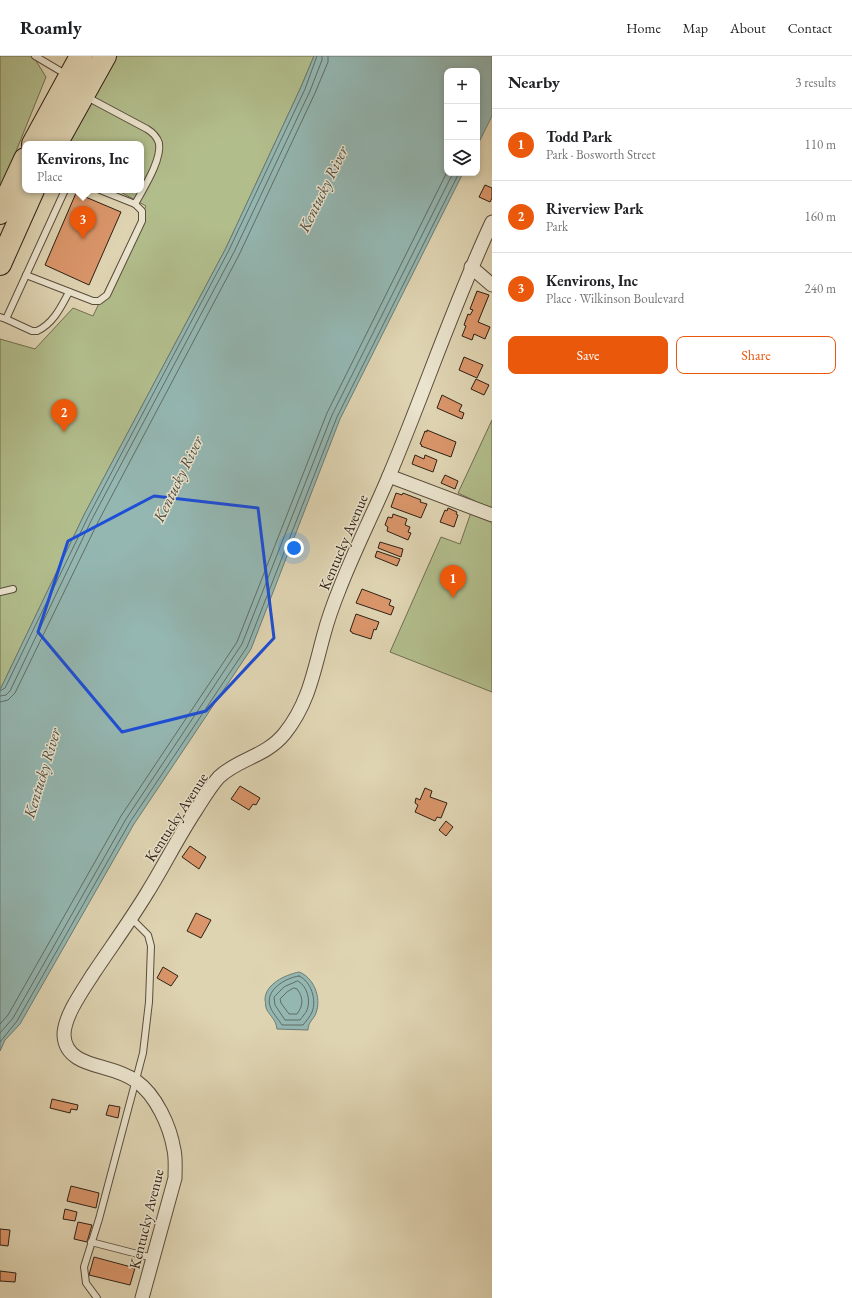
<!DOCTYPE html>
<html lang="en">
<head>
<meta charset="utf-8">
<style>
	body { margin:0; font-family:"EB Garamond",serif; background:#f2f2f2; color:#202124 }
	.controls { position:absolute; right:12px; top:12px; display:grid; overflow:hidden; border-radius:8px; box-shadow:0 2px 6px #0003 }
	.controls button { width:36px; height:36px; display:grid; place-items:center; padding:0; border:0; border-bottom:1px solid #e0e0e0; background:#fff; color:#202124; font:20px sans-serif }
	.you { position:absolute; left:294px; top:492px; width:14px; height:14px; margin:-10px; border:3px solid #fff; border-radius:50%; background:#1a73e8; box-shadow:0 0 0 6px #1a73e833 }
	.badge { display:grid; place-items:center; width:26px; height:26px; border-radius:50%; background:#ea580c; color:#fff; font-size:13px; font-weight:700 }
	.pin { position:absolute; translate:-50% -33px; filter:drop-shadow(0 1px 2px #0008) }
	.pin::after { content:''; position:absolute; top:21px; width:14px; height:12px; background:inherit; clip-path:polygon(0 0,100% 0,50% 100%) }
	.popup { position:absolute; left:22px; top:85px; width:122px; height:52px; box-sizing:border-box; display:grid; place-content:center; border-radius:8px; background:#fff; filter:drop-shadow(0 1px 3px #0005); font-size:13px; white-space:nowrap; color:#757577 }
	.popup b { font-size:15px; color:#202124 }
	.popup::after { content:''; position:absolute; left:50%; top:100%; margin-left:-8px; border:8px solid transparent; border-top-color:#fff }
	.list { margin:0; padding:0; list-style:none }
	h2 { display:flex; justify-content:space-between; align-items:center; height:52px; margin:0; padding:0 16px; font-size:17px }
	h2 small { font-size:13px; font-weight:400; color:#757577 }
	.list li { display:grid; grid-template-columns:26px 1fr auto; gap:12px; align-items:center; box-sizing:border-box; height:72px; padding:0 16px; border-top:1px solid #e0e0e0 }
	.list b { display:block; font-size:15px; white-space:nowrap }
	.list p { margin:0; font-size:13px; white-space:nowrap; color:#757577 }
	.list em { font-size:13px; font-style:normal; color:#757577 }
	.actions { display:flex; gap:8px; padding:12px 16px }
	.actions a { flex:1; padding:9px 0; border:1px solid #ea580c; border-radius:8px; text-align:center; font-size:14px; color:#ea580c }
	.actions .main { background:#ea580c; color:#fff }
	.icon { flex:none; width:22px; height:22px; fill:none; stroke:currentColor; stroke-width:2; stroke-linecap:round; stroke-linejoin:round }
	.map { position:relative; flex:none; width:492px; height:1242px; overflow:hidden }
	header { display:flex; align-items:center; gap:24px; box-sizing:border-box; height:56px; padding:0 20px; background:#fff; border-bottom:1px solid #e0e0e0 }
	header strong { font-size:19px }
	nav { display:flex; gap:22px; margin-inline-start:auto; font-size:14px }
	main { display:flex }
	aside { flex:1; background:#fff }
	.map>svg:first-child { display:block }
	.green { fill:#b2bd8c; stroke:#706e51 }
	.water { fill:#94b7b2; stroke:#6b7b74 }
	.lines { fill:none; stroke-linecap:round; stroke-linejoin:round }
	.shore { stroke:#616c64; stroke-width:1 }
	.building { fill:#da966a; stroke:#2e2016 }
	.lane-casing { stroke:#5a4d3d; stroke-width:8 }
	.street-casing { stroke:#5a4d3d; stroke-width:15 }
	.highway-casing { stroke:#2e2016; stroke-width:24 }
	.lane { stroke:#eae3cd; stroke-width:6 }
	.street { stroke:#eae3cd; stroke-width:13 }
	.highway { stroke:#dfd4b2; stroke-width:22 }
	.marked { fill:none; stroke:#1d4ed8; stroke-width:3; stroke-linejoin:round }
	.labels { text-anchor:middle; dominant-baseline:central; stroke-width:3; stroke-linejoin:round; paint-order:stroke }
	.street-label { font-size:15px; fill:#2e2016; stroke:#eae3cd }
	.water-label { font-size:16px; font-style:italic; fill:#4d4d45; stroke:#eae3cd }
</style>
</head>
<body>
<header>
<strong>Roamly</strong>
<nav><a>Home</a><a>Map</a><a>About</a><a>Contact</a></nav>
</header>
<main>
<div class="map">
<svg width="492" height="1242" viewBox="0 0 492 1242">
	<rect width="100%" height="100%" fill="#dfd4b2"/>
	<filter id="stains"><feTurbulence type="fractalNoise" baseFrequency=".005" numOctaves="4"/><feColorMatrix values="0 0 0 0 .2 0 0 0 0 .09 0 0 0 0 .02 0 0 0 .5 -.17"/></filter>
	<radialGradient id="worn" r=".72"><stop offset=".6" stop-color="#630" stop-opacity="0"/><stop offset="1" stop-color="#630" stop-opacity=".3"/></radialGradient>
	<g class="green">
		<polygon points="0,0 33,0 46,21 0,135"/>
		<polygon points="114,0 314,0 301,31 226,192 84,459 0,634 0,283 35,293 73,252 93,260 146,150 117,134 141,134 141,88 64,88"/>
		<polygon points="492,364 492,636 390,596 441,481 460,488 475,445 458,437"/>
	</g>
	<g class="water">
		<polygon points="314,0 492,0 492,60 477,90 477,15 447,15 447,117 463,117 340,363 251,593 134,768 20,968 5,984 0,995 0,634 84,459 226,192 301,31"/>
		<path d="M299,916C313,921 322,941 316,957C314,963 308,966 308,974L277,973C276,964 271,961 267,954C265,951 266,947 265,944C265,928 285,919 299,916Z"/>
	</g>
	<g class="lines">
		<g class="shore">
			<polyline points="0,635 5,632 88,461 229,194 305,33 317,0"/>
			<polyline points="0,640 6,639 10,635 92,463 234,196 310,35 322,4 322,0"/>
			<polyline points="0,646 8,644 15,637 98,466 239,199 315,37 328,6 328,0"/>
			<path d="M299,920C311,925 317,944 312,956C310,961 306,965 303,969H282C279,964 271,955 270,950C265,934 285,922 299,920Z"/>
			<path d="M298,925C307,930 311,944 307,954C306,957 302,961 300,964H285L275,949L274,941L284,931Z"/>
			<path d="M294,932L297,933C304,942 303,950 297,958H289L281,947L280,943L287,936Z"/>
			<polyline points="0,968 8,959 121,760 237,586 327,357 447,116"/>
			<polyline points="0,977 13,962 126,763 242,588 332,359 453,117"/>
			<polyline points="0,986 17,965 130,766 247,591 337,361 459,117"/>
		</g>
	</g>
	<g class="building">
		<polygon points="485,129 492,132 492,142 490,146 479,141"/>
		<polygon points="76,137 121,156 89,229 45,209"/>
		<polygon points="477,235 489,239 478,266 490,271 485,283 474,278 472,284 462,280 466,270 464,269 468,258 470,259 473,254 470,253"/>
		<polygon points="464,301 483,309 477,322 459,314"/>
		<polygon points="476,323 489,329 484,339 471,333"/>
		<polygon points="442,339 462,349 459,355 464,357 462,363 437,352"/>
		<polygon points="427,374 456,386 451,401 421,390 422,389 420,388 425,375 427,376"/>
		<polygon points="415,399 424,403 425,399 437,404 433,416 412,408"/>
		<polygon points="445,419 458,425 455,433 441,427"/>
		<polygon points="396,437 402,439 403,437 421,444 420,446 427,448 421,462 391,451"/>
		<polygon points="448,452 457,456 456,458 458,459 454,471 440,466 445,454 447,455"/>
		<polygon points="393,458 407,463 405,469 410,471 408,476 411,477 408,484 387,475 388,471 385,469 388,461 392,462"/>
		<polygon points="380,486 403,493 401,501 378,492"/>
		<polygon points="377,495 400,503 397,510 375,501"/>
		<polygon points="362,533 391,544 389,549 394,551 391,559 356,547"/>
		<polygon points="356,558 379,566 376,574 374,573 371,583 352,577 352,576 350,575"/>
		<polygon points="240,730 260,742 256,749 253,748 249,754 231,743"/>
		<polygon points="425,732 432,735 430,741 447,747 441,762 437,761 435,765 415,756 418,749 415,747 416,742 420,744"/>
		<polygon points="446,765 453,771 446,780 439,774"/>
		<polygon points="190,790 206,801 199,813 182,801"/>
		<polygon points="196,857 211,864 201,882 187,875"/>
		<polygon points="163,911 178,920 171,930 157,922"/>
		<polygon points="52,1043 78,1049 77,1054 71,1053 70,1057 50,1052"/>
		<polygon points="109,1049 120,1051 118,1062 106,1059"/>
		<polygon points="71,1130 99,1137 96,1152 67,1145"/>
		<polygon points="65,1153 77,1156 75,1165 63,1163"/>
		<polygon points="78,1166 92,1169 87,1186 74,1183"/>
		<polygon points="0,1173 10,1174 8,1190 0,1189"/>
		<polygon points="94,1201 135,1212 130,1229 89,1219"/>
		<polygon points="0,1215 16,1217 15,1226 0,1225"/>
	</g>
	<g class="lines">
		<g class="lane-casing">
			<g id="lane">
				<polyline points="35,0 67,19"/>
				<path d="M87,41L147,73C152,76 157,81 159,87C162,104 143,133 135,148L100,134"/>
				<polyline points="26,219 93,245 99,245 107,239 142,165 142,155 135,148"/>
				<polyline points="0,261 6,263 65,134"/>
				<path d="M6,263L32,275H37C53,268 61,251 69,236"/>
				<polyline points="0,536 13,533"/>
				<polyline points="91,1186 153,1202"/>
				<polyline points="97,1242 86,1227 84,1211 99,1163 143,997 149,946 151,890 148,879 131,862"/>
			</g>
		</g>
		<g class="street-casing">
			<g id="street">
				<polyline points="471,211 492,229"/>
				<polyline points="389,420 492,459"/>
				<path d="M142,1242L175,1122C175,1112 176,1103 174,1094C170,1070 156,1039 136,1025C127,1019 116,1015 105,1012C87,1007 65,1002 64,979C64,960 83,934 93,918C111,891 130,865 147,837C164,810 178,781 196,754C203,743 210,731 219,721C239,702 266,701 285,677C309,647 314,614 324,578C328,563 333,549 339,534C354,495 373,458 389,420C425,335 453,249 492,166"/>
			</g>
		</g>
		<g class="highway-casing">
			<g id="highway">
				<polyline points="33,88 81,0"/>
				<polyline points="56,88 105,0"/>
				<polyline points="0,157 25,103"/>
				<polyline points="0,208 33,134"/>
			</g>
		</g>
		<use href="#lane" class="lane"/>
		<use href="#street" class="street"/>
		<use href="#highway" class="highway"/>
	</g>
	<path class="marked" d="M154,440L258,452L274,582L206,655L122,676L38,576L68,485Z"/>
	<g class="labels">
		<g class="street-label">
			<text transform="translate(343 486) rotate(-67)">Kentucky Avenue</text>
			<text transform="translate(176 761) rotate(-57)">Kentucky Avenue</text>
			<text transform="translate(146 1163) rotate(-76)">Kentucky Avenue</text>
		</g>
		<g class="water-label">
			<text transform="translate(323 133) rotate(-64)">Kentucky River</text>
			<text transform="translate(178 423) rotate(-64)">Kentucky River</text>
			<text transform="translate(42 717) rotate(-73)">Kentucky River</text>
		</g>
	</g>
	<rect width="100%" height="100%" filter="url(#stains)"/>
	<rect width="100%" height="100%" fill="url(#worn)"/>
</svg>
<div class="controls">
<button>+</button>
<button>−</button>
<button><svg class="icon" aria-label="layers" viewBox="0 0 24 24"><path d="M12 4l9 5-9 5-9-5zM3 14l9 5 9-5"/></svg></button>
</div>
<div class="you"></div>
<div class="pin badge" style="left:453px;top:542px">1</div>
<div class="pin badge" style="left:64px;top:376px">2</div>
<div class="pin badge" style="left:83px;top:183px">3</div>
<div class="popup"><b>Kenvirons, Inc</b>Place</div>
</div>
<aside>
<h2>Nearby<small>3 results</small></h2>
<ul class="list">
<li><span class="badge">1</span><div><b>Todd Park</b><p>Park · Bosworth Street</p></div><em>110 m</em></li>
<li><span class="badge">2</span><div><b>Riverview Park</b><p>Park</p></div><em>160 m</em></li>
<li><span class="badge">3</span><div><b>Kenvirons, Inc</b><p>Place · Wilkinson Boulevard</p></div><em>240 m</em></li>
</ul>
<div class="actions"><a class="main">Save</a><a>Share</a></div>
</aside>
</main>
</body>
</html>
